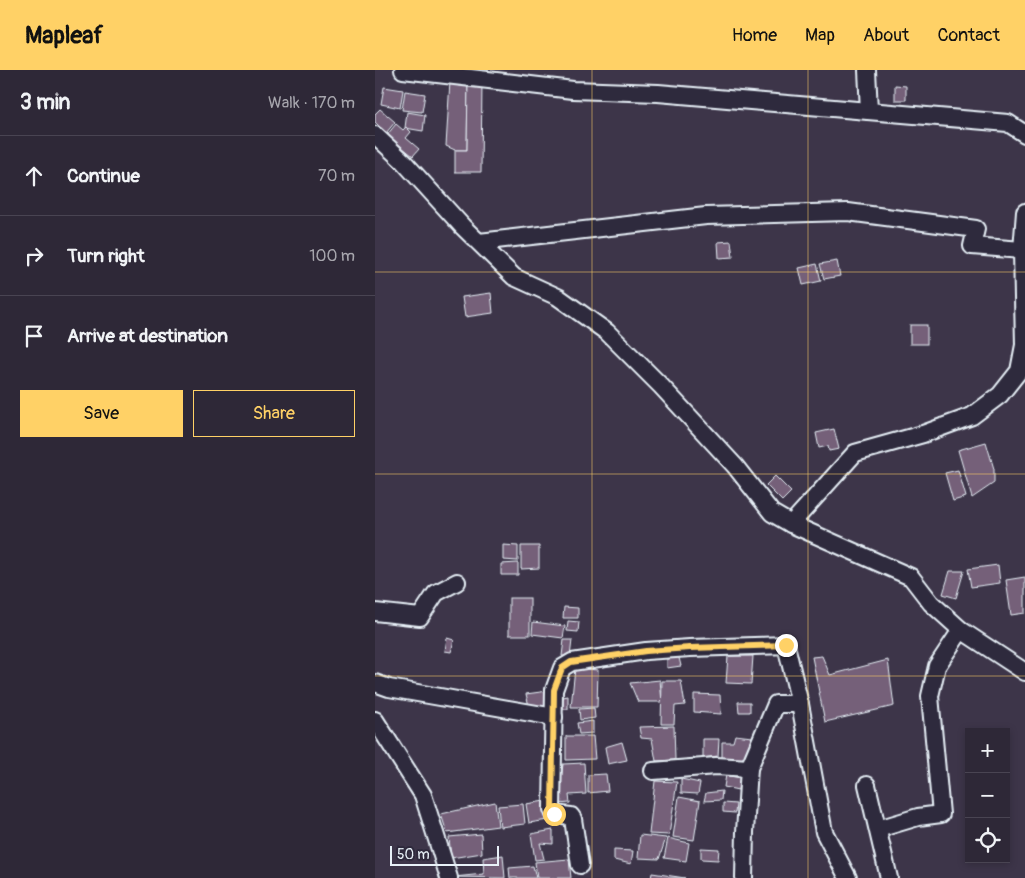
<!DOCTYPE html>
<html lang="en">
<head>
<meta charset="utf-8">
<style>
	body { margin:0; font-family:Pangolin,sans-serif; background:#36303f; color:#f1f3f6 }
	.controls { position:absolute; right:15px; bottom:15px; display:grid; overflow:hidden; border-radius:0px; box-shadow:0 2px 8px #0003 }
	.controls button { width:45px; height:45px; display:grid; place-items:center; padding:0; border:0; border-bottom:1px solid #494452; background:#2e2837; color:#f1f3f6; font:25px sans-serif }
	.scale { position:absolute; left:15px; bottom:12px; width:109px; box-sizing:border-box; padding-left:5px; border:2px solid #e8f1f8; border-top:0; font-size:14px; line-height:18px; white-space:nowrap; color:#e8f1f8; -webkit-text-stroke:4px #2f2a3d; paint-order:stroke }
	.stop { position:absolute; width:15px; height:15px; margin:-11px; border:4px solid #ffd166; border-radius:50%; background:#fff }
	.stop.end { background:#ffd166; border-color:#fff; box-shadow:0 1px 5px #0008 }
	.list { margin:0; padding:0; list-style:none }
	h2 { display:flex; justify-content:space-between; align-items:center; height:65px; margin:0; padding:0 20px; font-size:21px }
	h2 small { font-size:16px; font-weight:400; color:#a7a6ad }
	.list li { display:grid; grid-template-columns:32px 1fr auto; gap:15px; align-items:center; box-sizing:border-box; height:80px; padding:0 20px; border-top:1px solid #494452 }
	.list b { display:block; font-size:19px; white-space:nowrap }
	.list em { font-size:16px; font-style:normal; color:#a7a6ad }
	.actions { display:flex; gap:10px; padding:15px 20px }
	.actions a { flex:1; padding:11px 0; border:1px solid #ffd166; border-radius:0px; text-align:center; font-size:18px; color:#ffd166 }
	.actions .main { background:#ffd166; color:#111 }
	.icon { flex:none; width:28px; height:28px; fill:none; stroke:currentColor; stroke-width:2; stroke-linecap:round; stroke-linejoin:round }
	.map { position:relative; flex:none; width:650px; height:808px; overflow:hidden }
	header { display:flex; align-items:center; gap:30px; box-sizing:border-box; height:70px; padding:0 25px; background:#ffd166; color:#111 }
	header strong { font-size:24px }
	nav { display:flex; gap:28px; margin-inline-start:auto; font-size:18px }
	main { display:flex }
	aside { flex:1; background:#2e2837 }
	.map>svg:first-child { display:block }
	.building { fill:#746079; stroke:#e8f1f8 }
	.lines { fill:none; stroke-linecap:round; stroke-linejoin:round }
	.street-casing { stroke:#e8f1f8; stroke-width:20 }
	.street { stroke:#2f2a3d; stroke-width:16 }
	.route { stroke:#ffd166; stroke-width:6 }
	.grid { fill:none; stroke:#ffd166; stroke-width:1; stroke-opacity:0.55 }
</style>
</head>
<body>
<header>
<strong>Mapleaf</strong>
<nav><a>Home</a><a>Map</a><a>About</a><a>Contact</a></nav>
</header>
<main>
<aside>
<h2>3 min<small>Walk · 170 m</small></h2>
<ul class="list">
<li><svg class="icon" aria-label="ahead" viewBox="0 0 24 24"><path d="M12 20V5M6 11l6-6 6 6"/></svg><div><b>Continue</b></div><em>70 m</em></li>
<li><svg class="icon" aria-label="right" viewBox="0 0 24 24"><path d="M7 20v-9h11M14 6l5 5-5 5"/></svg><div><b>Turn right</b></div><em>100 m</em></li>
<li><svg class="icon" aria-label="arrive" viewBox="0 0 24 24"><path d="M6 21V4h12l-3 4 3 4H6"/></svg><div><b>Arrive at destination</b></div></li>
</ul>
<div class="actions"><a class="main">Save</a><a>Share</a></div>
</aside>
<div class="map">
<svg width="650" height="808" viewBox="0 0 650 808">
	<rect width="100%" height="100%" fill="#3d3549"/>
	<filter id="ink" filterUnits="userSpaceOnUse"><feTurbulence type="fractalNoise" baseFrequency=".02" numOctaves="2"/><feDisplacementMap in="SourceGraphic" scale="10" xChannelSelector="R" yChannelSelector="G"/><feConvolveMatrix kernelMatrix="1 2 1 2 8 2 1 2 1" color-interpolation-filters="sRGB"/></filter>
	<g filter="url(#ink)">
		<g class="building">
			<polygon points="75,11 93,11 92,80 80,80 71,76"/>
			<polygon points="93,11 107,11 106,102 80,102 80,80 92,80"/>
			<polygon points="520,15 531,16 531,30 520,30"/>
			<polygon points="9,17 28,20 25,38 6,34"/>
			<polygon points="30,21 50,24 47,42 27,40"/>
			<polygon points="5,39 20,52 11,63 0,52 0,44"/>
			<polygon points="32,42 50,45 48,61 30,58"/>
			<polygon points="21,54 28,60 31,57 36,62 31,68 44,79 38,86 12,65"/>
			<polygon points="356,171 358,187 344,188 343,172"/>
			<polygon points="462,191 465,206 449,209 445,194"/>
			<polygon points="442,194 446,211 428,215 424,198"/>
			<polygon points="116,223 118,243 90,247 87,227"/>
			<rect x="535" y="255" width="17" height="19"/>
			<polygon points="459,359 464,379 454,381 453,376 444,378 441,363"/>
			<polygon points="611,372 619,399 619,413 597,428 583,380"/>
			<polygon points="583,400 591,427 578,431 570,403"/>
			<polygon points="400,406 416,422 407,431 391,415"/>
			<polygon points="128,475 143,476 143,491 128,490"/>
			<polygon points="146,476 164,476 164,498 146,499"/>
			<polygon points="143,493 143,505 126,505 126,494"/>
			<polygon points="623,495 625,513 596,517 593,499"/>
			<polygon points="575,501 589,501 581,528 568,524"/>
			<polygon points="650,507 650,543 636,545 631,510"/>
			<rect x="134" y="528" width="21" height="37"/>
			<polygon points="189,537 203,538 203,548 188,548"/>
			<polygon points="193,551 204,552 203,562 192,561"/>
			<polygon points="158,552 190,556 188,568 157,564"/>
			<polygon points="72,568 79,570 76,582 70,581"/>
			<polygon points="189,570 197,570 195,587 187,586"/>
			<polygon points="303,584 306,596 292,598 292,585"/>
			<polygon points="353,586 378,586 376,614 351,613"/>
			<polygon points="447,586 455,605 513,590 519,636 450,652 437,587"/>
			<polygon points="200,598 223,600 222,637 196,637"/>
			<polygon points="285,610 287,632 263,632 255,613"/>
			<polygon points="287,611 306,611 310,635 300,636 299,654 286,654"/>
			<polygon points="173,621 174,639 155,640 151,624"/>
			<polygon points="319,624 345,625 346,644 319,642"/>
			<polygon points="193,626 193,639 188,639 188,627"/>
			<polygon points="363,632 375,632 375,642 364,642"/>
			<polygon points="219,638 220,648 205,650 204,639"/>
			<polygon points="218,651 218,663 204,664 202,653"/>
			<polygon points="299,656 300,690 281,691 277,669 266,668 264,657"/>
			<polygon points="360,665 377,667 368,693 347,688 347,672 358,672"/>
			<polygon points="191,666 218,666 220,689 191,690"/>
			<polygon points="328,669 344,669 343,686 328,688"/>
			<polygon points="247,672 252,690 233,694 230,677"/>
			<polygon points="209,693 211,724 194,725 195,733 183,734 188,694"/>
			<polygon points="231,704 233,721 213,723 213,705"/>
			<polygon points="351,705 365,708 363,720 349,717"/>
			<polygon points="306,709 325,713 323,724 306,723"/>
			<polygon points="280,711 302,712 294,765 274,764"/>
			<polygon points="347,721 346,730 329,731 331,723"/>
			<polygon points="304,727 325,731 319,770 298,767"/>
			<polygon points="170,731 173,750 154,753 151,734"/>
			<polygon points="120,732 123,756 72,763 66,744"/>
			<polygon points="348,733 361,734 360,743 348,742"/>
			<polygon points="148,734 150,754 125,757 123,736"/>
			<polygon points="178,760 178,774 165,773 169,789 160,790 156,764"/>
			<polygon points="106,764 107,783 76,788 74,767"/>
			<polygon points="265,765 291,768 284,789 263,788"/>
			<polygon points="293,768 314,773 311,791 289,788"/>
			<polygon points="326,778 344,779 343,790 326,789"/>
			<polygon points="239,780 258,781 256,794 239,790"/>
			<polygon points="128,785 130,808 79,807 109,804 108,788"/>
			<polygon points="194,789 196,808 162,808 160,792"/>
			<polygon points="158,796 161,808 135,808 134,798"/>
			<polygon points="277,803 310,808 276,808"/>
		</g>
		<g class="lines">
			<g class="street-casing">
				<g id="street">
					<polyline points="28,0 198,20 283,23 633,53 650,64"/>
					<polyline points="492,0 494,41"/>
					<polyline points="0,65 28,91 88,157 139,207 183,227 232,262 286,316 360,396 397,443 416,454 536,507 556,533 586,560 650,602"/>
					<polyline points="104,172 331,146 473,142 601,159 597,176 647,180"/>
					<polyline points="416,454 480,383 548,364 597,346 625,325 644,301 649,275 647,180 650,142"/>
					<polyline points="0,542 45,547 61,523 82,512"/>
					<polyline points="0,613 14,618 179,647"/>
					<polyline points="0,650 48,725 74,808"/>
					<polyline points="278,701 341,696 374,698"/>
					<polyline points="492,715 514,808"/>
					<polyline points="503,759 543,747 566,744 555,626 562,596 586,560"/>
					<polyline points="205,795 198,749 196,746 179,744 177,739 179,620 187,598 197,592 271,581 315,578 411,575 425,634 449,762 473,808"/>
					<polyline points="369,808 370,762 374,698 401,634 425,634"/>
				</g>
			</g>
			<use href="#street" class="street"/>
		</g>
	</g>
	<g class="lines" filter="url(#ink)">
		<polyline class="route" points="179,744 177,739 179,620 187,598 196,592 271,581 315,578 411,575"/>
	</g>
	<path class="grid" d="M217,0V808M433,0V808M0,202H650M0,404H650M0,606H650"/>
</svg>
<div class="controls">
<button>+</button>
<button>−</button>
<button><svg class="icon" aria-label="locate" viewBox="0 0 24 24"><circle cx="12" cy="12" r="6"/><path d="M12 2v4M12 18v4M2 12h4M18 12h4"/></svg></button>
</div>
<div class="scale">50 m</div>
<div class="stop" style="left:179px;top:744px"></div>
<div class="stop end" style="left:411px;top:575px"></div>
</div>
</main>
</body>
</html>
